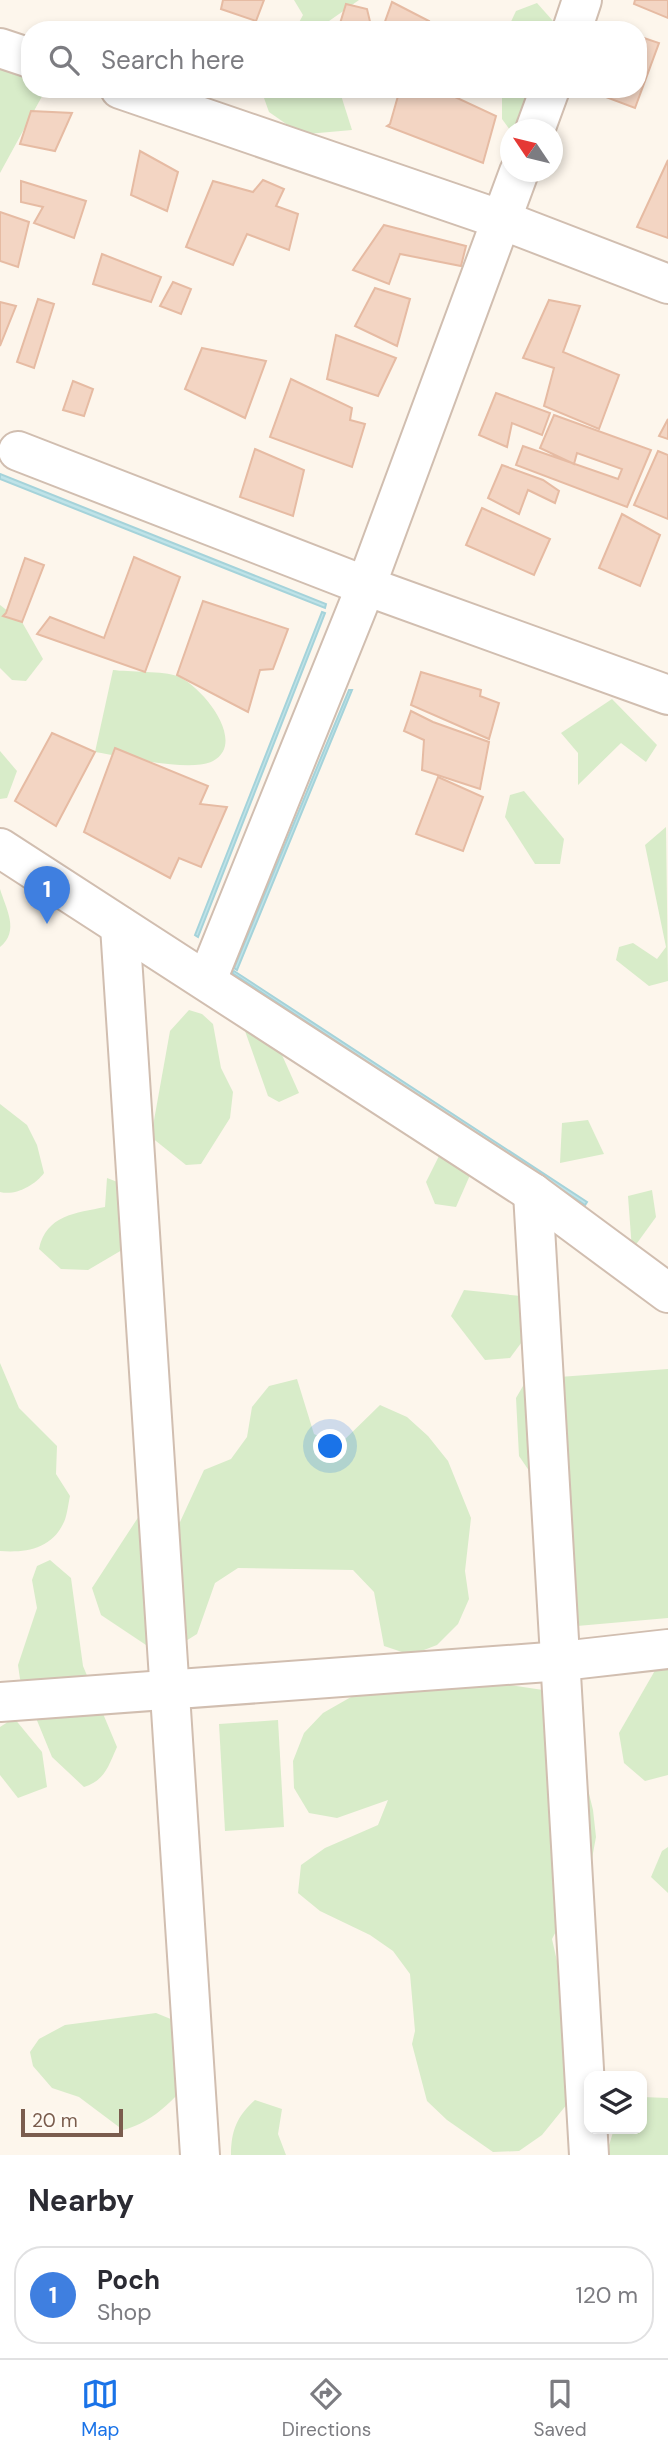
<!DOCTYPE html>
<html lang="en">
<head>
<meta charset="utf-8">
<style>
	body { margin:0; font-family:"DM Sans",sans-serif; background:#f7f7f7; color:#2b2b33 }
	.controls { position:absolute; right:21px; bottom:21px; display:grid; overflow:hidden; border-radius:14px; box-shadow:0 4px 10px #0003 }
	.controls button { width:63px; height:63px; display:grid; place-items:center; padding:0; border:0; border-bottom:2px solid #e1e1e2; background:#fff; color:#2b2b33; font:35px sans-serif }
	.compass { position:absolute; left:500px; top:119px; width:63px; height:63px; border-radius:50%; background:#fff; box-shadow:0 4px 10px #0003; rotate:305deg }
	.scale { position:absolute; left:21px; bottom:18px; width:102px; box-sizing:border-box; padding-left:7px; border:4px solid #7a5c4d; border-top:0; font-size:19px; line-height:24px; white-space:nowrap; color:#7a5c4d; -webkit-text-stroke:5px #fffaf3; paint-order:stroke }
	.you { position:absolute; left:331px; top:1447px; width:24px; height:24px; margin:-18px; border:5px solid #fff; border-radius:50%; background:#1a73e8; box-shadow:0 0 0 10px #1a73e833 }
	.badge { display:grid; place-items:center; width:46px; height:46px; border-radius:50%; background:#1a73e8; color:#fff; font-size:23px; font-weight:700 }
	.pin { position:absolute; translate:-50% -58px; filter:drop-shadow(0 2px 4px #0008) }
	.pin::after { content:''; position:absolute; top:37px; width:24px; height:21px; background:inherit; clip-path:polygon(0 0,100% 0,50% 100%) }
	.list { margin:0; padding:0; list-style:none }
	h2 { display:flex; justify-content:space-between; align-items:center; height:91px; margin:0; padding:0 28px; font-size:30px }
	h2 small { font-size:23px; font-weight:400; color:#7c7c81 }
	.list li { display:grid; grid-template-columns:46px 1fr auto; gap:21px; align-items:center; box-sizing:border-box; height:98px; margin:0 14px 14px; padding:0 14px; border:2px solid #e1e1e2; border-radius:28px }
	.list b { display:block; font-size:26px; white-space:nowrap }
	.list p { margin:0; font-size:23px; white-space:nowrap; color:#7c7c81 }
	.list em { font-size:23px; font-style:normal; color:#7c7c81 }
	.icon { flex:none; width:38px; height:38px; fill:none; stroke:currentColor; stroke-width:2; stroke-linecap:round; stroke-linejoin:round }
	.map { position:relative; flex:none; width:668px; height:2155px; overflow:hidden }
	.search { position:absolute; background:#fff; box-shadow:0 4px 10px #0003; left:21px; right:21px; top:21px; height:77px; display:flex; align-items:center; gap:18px; box-sizing:border-box; padding:0 24px; border-radius:28px; color:#7c7c81; font-size:26px }
	.sheet { height:203px; background:#fff }
	nav { display:flex; justify-content:space-around; align-items:center; box-sizing:border-box; height:98px; border-top:2px solid #e1e1e2; background:#fff; font-size:19px; color:#7c7c81 }
	nav a { display:grid; justify-items:center; gap:4px }
	nav .on { color:#1a73e8 }
	.map>svg:first-child { display:block }
	.green { fill:#d8ecc9 }
	.water { fill:#bfe3e8; stroke:#a5d3da; stroke-width:2 }
	.building { fill:#f3d5c3; stroke:#e6bba3; stroke-width:2 }
	.lines { fill:none; stroke-linecap:round; stroke-linejoin:round }
	.minor-casing { stroke:#d1beb0; stroke-width:42 }
	.minor { stroke:#fff; stroke-width:38 }
</style>
</head>
<body>
<div class="map">
<svg width="668" height="2155" viewBox="0 0 668 2155">
	<rect width="100%" height="100%" fill="#fdf6ec"/>
	<g class="green">
		<polygon points="294,0 359,0 319,28 319,30 295,30 303,15"/>
		<polygon points="537,3 561,30 507,30 516,11"/>
		<polygon points="0,33 30,59 30,89 46,89 0,173"/>
		<polygon points="264,89 339,89 352,130 307,134 292,128 269,112 264,98"/>
		<polygon points="502,89 554,89 527,129 510,130 502,119"/>
		<polygon points="0,605 22,622 43,659 26,681 12,680 0,668"/>
		<path d="M113,670C128,672 165,671 177,676C201,685 248,742 213,761C190,773 121,756 95,752Z"/>
		<polygon points="612,699 657,745 646,762 621,743 578,785 578,753 561,733"/>
		<polygon points="0,751 17,771 7,798 0,799"/>
		<polygon points="524,791 564,839 560,864 535,864 505,817 510,795"/>
		<polygon points="666,827 668,981 649,986 616,960 619,947 633,943 657,959 666,947 645,845"/>
		<path d="M0,889C6,909 20,931 0,947Z"/>
		<polygon points="189,1010 202,1014 213,1024 221,1068 233,1092 230,1118 201,1164 186,1165 151,1137 170,1031"/>
		<polygon points="251,1012 265,1017 299,1093 279,1102 268,1096 245,1031"/>
		<path d="M0,1104L27,1125L37,1145L44,1173C35,1185 16,1196 0,1192Z"/>
		<polygon points="588,1120 604,1154 560,1163 562,1123"/>
		<polygon points="445,1144 478,1157 456,1207 435,1204 426,1182"/>
		<path d="M107,1178L128,1186L139,1240L88,1270L61,1269L39,1249C46,1215 76,1213 105,1207Z"/>
		<polygon points="652,1190 656,1217 632,1250 628,1196"/>
		<polygon points="464,1290 521,1296 527,1335 510,1358 485,1360 451,1316"/>
		<path d="M0,1363L19,1408L57,1446L56,1474L70,1496C68,1505 67,1517 63,1524C51,1549 25,1553 0,1551Z"/>
		<polygon points="668,1369 668,1618 577,1626 534,1478 519,1456 516,1398 530,1374 559,1377"/>
		<polygon points="297,1379 314,1434 339,1445 380,1405 407,1417 428,1436 448,1461 471,1518 465,1571 469,1599 458,1624 437,1645 411,1655 384,1646 374,1592 353,1570 238,1568 215,1583 197,1634 173,1649 146,1645 101,1615 92,1588 139,1516 180,1522 204,1470 231,1459 247,1437 252,1407 269,1386"/>
		<path d="M50,1560L71,1578L83,1666L117,1747C108,1767 105,1780 84,1787L52,1757L20,1679L18,1665L37,1608L32,1580L37,1566Z"/>
		<polygon points="668,1655 668,1775 645,1781 624,1763 619,1733 661,1660"/>
		<polygon points="458,1677 543,1690 579,1753 593,1810 596,1837 591,1864 552,1939 564,1992 589,2077 542,2135 519,2151 493,2152 447,2120 427,2101 412,2044 415,2031 410,1974 393,1951 370,1935 320,1911 298,1893 301,1865 325,1848 378,1825 388,1800 337,1818 309,1813 294,1788 293,1761 304,1733 323,1713 372,1685"/>
		<polygon points="14,1718 42,1752 47,1787 18,1798 0,1775 0,1727"/>
		<polygon points="278,1720 284,1827 225,1831 219,1724"/>
		<polygon points="668,1847 668,1893 651,1877 662,1851"/>
		<path d="M156,2013L183,2024L200,2068C179,2094 156,2122 123,2130L79,2097L52,2088L33,2066L30,2052L39,2039L65,2025Z"/>
		<polygon points="642,2097 668,2098 668,2155 606,2155 614,2129 642,2129"/>
		<path d="M255,2100L282,2109L278,2134L286,2155H231C231,2131 237,2116 255,2100Z"/>
	</g>
	<g class="water">
		<polygon points="0,474 326,604 325,608 0,479"/>
		<polygon points="322,612 325,613 198,937 195,935"/>
		<polygon points="349,690 352,690 237,970 234,968"/>
		<polygon points="234,971 587,1202 585,1205 232,973"/>
	</g>
	<g class="building">
		<polygon points="223,0 264,0 256,21 221,9"/>
		<polygon points="635,0 668,0 668,18 634,4"/>
		<polygon points="392,2 429,21 426,30 382,30"/>
		<polygon points="346,4 367,9 372,30 338,30"/>
		<polygon points="638,36 659,43 635,108 603,96 606,89 638,89"/>
		<polygon points="400,89 438,89 496,116 483,163 387,126 390,124"/>
		<polygon points="31,111 72,113 55,151 20,144"/>
		<polygon points="140,151 178,172 167,211 131,195"/>
		<polygon points="668,160 668,238 637,227"/>
		<polygon points="263,180 284,189 276,206 298,214 289,250 247,234 233,265 186,247 213,181 253,192"/>
		<polygon points="21,181 86,201 74,238 34,223 43,207 21,202"/>
		<polygon points="0,212 29,222 18,267 0,261"/>
		<polygon points="384,225 466,246 461,266 400,254 389,284 353,270"/>
		<polygon points="102,254 161,277 151,302 93,284"/>
		<polygon points="173,282 191,289 181,314 160,306"/>
		<polygon points="375,288 410,299 397,346 355,326"/>
		<polygon points="38,299 54,304 34,368 17,362"/>
		<polygon points="549,300 580,306 563,352 619,375 599,429 544,406 554,368 523,358"/>
		<polygon points="0,302 16,306 0,346"/>
		<polygon points="336,335 396,358 378,396 327,379"/>
		<polygon points="202,348 266,361 245,418 185,389"/>
		<polygon points="291,379 352,408 350,420 365,424 352,467 270,437"/>
		<polygon points="73,381 93,389 84,416 63,410"/>
		<polygon points="496,393 550,413 542,435 512,423 507,447 479,435"/>
		<polygon points="554,415 651,450 627,507 516,465 523,446 618,479 622,469 577,453 574,464 540,448"/>
		<polygon points="668,419 668,439 659,436"/>
		<polygon points="255,449 304,470 293,516 240,497"/>
		<polygon points="658,451 668,455 668,519 634,505"/>
		<polygon points="502,465 543,480 559,491 555,503 528,490 519,514 488,498"/>
		<polygon points="482,508 550,539 534,575 466,545"/>
		<polygon points="622,514 660,535 640,586 599,568"/>
		<polygon points="134,557 180,577 145,672 37,634 50,617 104,638"/>
		<polygon points="25,558 44,565 22,622 3,616 6,613"/>
		<polygon points="203,601 288,629 273,669 260,670 248,712 177,675"/>
		<polygon points="421,672 481,690 480,696 499,703 489,739 411,705"/>
		<polygon points="411,711 433,722 489,742 480,789 422,770 424,740 404,731"/>
		<polygon points="52,733 95,752 56,826 15,801"/>
		<polygon points="115,748 208,786 200,804 227,807 201,867 179,858 170,878 84,832"/>
		<polygon points="438,777 483,797 463,851 416,834"/>
	</g>
	<g class="lines">
		<g class="minor-casing">
			<g id="minor">
				<polyline points="572,30 582,0"/>
				<polyline points="0,48 30,58"/>
				<polyline points="120,89 502,220 668,284"/>
				<polyline points="535,130 550,89"/>
				<polyline points="18,451 366,586 668,695"/>
				<polyline points="0,848 533,1193 668,1293"/>
				<polyline points="120,926 200,2155"/>
				<polyline points="207,980 366,586 519,172"/>
				<polyline points="533,1193 589,2155"/>
				<polyline points="0,1702 562,1661 668,1649"/>
			</g>
		</g>
		<use href="#minor" class="minor"/>
	</g>
</svg>
<div class="controls">
<button><svg class="icon" aria-label="layers" viewBox="0 0 24 24"><path d="M12 4l9 5-9 5-9-5zM3 14l9 5 9-5"/></svg></button>
</div>
<svg class="compass" viewBox="-18 -18 36 36"><path d="M0-13l5 13h-10z" fill="#e53935"/><path d="M0 13l5-13h-10z" fill="#7c7c81"/></svg>
<div class="scale">20 m</div>
<div class="you"></div>
<div class="pin badge" style="left:47px;top:924px;background:#3f7fe0">1</div>
<div class="search"><svg class="icon" aria-label="search" viewBox="0 0 24 24"><circle cx="10" cy="10" r="6"/><path d="M15 15l6 6"/></svg>Search here</div>
</div>
<section class="sheet">
<h2>Nearby<small></small></h2>
<ul class="list">
<li><span class="badge" style="background:#3f7fe0">1</span><div><b>Poch</b><p>Shop</p></div><em>120 m</em></li>
</ul>
</section>
<nav>
<a class="on"><svg class="icon" aria-label="map" viewBox="0 0 24 24"><path d="M3 6l6-2 6 2 6-2v14l-6 2-6-2-6 2zM9 4v14M15 6v14"/></svg>Map</a>
<a><svg class="icon" aria-label="directions" viewBox="0 0 24 24"><path d="M12 3l9 9-9 9-9-9zM9 14v-3h6M13 9l2 2-2 2"/></svg>Directions</a>
<a><svg class="icon" aria-label="saved" viewBox="0 0 24 24"><path d="M7 4h10v16l-5-4-5 4z"/></svg>Saved</a>
</nav>
</body>
</html>
